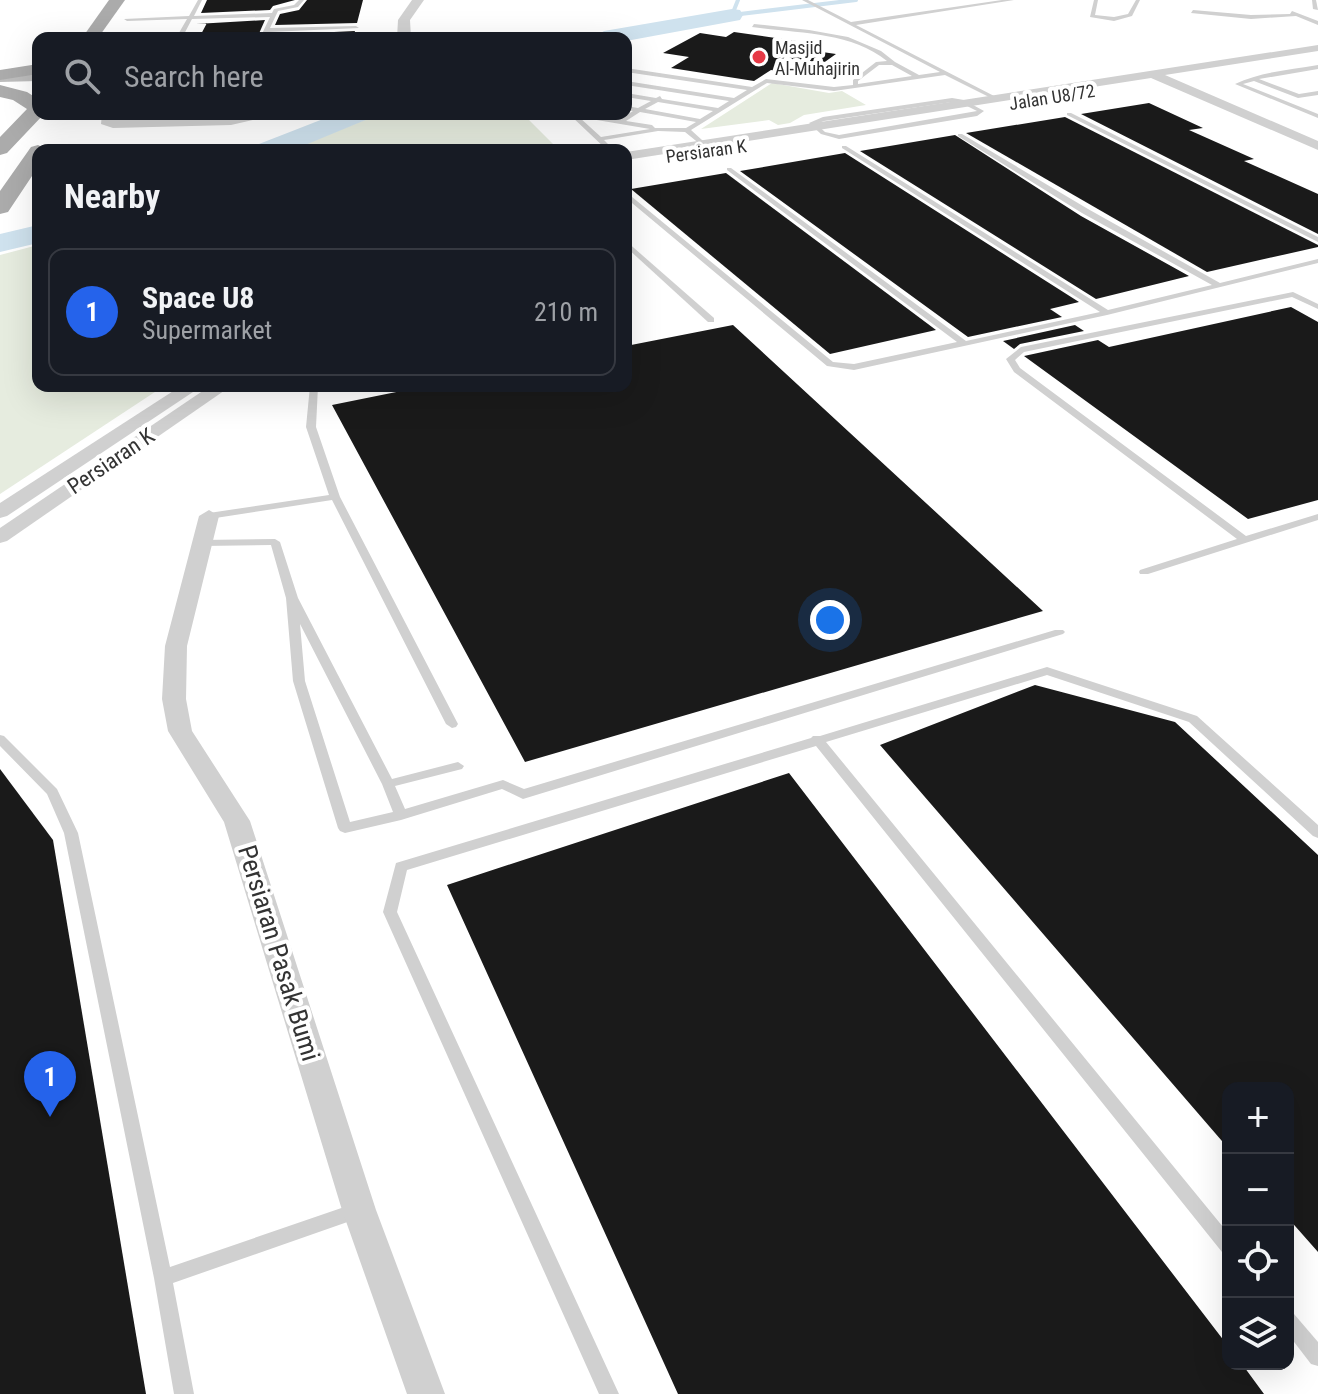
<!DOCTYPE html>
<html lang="en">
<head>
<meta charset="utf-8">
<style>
	body { margin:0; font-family:"Roboto Condensed",sans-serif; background:#20242c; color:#f1f3f6 }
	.controls { position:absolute; right:24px; bottom:24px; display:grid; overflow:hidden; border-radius:16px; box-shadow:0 8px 32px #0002 }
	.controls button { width:72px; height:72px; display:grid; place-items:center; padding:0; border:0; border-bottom:2px solid #363941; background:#171b24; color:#f1f3f6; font:40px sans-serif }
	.you { position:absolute; left:830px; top:620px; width:28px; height:28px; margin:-20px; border:6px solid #fff; border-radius:50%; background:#1a73e8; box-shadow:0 0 0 12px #1a73e833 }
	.badge { display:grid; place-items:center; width:52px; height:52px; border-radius:50%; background:#2563eb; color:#fff; font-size:26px; font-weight:700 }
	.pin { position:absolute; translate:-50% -66px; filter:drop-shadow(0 2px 4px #0008) }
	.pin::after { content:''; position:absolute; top:42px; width:28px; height:24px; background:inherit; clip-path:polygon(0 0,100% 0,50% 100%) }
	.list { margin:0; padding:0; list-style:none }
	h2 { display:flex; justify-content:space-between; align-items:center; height:104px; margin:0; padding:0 32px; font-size:34px }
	h2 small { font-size:26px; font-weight:400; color:#9ea1a6 }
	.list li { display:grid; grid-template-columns:52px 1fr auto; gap:24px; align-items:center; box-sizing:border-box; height:128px; margin:0 16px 16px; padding:0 16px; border:2px solid #363941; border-radius:16px }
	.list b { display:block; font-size:30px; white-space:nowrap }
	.list p { margin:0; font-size:26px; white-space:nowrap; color:#9ea1a6 }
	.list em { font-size:26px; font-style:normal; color:#9ea1a6 }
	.icon { flex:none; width:44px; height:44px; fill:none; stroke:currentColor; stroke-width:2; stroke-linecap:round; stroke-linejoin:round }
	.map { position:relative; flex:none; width:1318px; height:1394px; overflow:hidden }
	.search { position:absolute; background:#171b24; box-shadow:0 8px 32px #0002; left:32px; top:32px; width:600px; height:88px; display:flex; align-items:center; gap:20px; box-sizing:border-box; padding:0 28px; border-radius:16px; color:#9ea1a6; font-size:30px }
	.panel { position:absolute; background:#171b24; box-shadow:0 8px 32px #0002; left:32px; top:144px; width:600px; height:248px; border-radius:16px }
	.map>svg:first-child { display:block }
	.green { fill:#e6ecdf }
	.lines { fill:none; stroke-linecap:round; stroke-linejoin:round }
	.stream { stroke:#cfe2ee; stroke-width:4 }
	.river { fill:#cfe2ee; fill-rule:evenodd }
	.building { fill:#1a1a1a }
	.service { fill:#d0d0d0; fill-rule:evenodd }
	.minor { fill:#d0d0d0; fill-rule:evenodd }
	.tertiary { fill:#d0d0d0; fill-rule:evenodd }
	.secondary { fill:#bdbdbd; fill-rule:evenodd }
	.primary { fill:#ababab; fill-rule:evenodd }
	.poi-dot { fill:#e63946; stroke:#fff; stroke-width:3 }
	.labels { text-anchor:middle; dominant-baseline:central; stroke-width:8; stroke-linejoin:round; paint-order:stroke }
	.far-poi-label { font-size:18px; fill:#333; stroke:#fff; text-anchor:start }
	.far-street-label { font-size:18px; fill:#333; stroke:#fff }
	.street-label { font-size:22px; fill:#333; stroke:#fff }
	.near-street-label { font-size:26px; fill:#333; stroke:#fff }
</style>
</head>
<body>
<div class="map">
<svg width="1318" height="1394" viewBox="0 0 1318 1394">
	<rect width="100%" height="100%" fill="#fff"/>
	<g class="green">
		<polygon points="772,83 829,93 842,91 866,105 804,115 790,123 778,125 769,120 701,129"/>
		<polygon points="379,114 523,114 559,150 291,150"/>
		<polygon points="38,245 38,386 164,386 0,494 0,255"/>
	</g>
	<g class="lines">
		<polyline class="stream" points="738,0 732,15 856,0"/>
		<g class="river">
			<polygon points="732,9 740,10 743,15 740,20 626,41 626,38 593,38 604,31"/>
			<polygon points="336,114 372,114 368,119 293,150 256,150 259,144"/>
			<polygon points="38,225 38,243 0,252 0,234"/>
		</g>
	</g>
	<g class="building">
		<polygon points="207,0 295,0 273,6 270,10 201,13"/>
		<polygon points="307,0 363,0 357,23 275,25 280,14 299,10"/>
		<polygon points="265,20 257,38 199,38 207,23 196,24"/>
		<polygon points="355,31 353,38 269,38 271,35"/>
		<polygon points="734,32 796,41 788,47 836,54 805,76 771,70 754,81 671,68 689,57 663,53 700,33 726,37"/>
		<polygon points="1149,103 1203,128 1189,130 1254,159 1244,161 1318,194 1318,234 1081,114"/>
		<polygon points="1065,117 1318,245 1318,247 1207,272 966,133"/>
		<polygon points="955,135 1081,216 1189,276 1096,299 860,151"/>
		<polygon points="845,153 1079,302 1050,309 1062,317 968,337 740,171"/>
		<polygon points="726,173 936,330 830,354 631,189"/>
		<polygon points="1291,307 1318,322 1318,500 1248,519 1024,356 1098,340 1109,347"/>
		<polygon points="733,325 1043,611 525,762 332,405 426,386 626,386 626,346"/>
		<polygon points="1075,325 1084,331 1020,344 1014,349 1003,341"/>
		<polygon points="1035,685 1175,722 1318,855 1318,1252 1288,1218 1288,1088 1228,1088 1228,1148 880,745"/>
		<polygon points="0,769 53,840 146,1394 0,1394"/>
		<polygon points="789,773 1228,1346 1228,1364 1242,1364 1264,1394 678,1394 447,885"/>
	</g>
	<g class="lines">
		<g class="service">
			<polygon points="198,0 202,0 194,16 272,13 274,9 294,5 299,0 304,0 298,7 278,11 270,28 356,26 359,28 269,32 266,38 260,38 270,17 192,19 182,38 176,38 187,19 127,21 124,19 189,16"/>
			<path d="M802,0H808L851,22L1002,0H1014L856,25L998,98L993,99L945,75L834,91L767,83L691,130L713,150V152L711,153L685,132L658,131L604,140L614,150H607L569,114H584L619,120L633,111L626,110V106L638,108L651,101L626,97V93L656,98L660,96L662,99L718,108L729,101L626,85V81L734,98L747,90L626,72V68L752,87L766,79L834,87L853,85V80L876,62L887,61C849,31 798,34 752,27L754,24L809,30L848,37L881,51L895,62L919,75L940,72ZM879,65H892L912,76L858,84V81ZM658,102L713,111L700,119L645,109ZM640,112L696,122L686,128H655L652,125L626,121ZM579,117L650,129L601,137Z"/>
			<polygon points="1094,0 1098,0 1095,15 1114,17 1128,14 1136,0 1140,0 1132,16 1114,21 1090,17"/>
			<polygon points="1312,0 1316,0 1318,10 1313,9"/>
			<polygon points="1193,10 1251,15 1290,14 1292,11 1318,21 1318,25 1296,16 1251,19 1191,13"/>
			<path d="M1318,65V69L1259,79L1299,94L1318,91V95L1298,98L1254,81L1243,84L1318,114V118L1235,84C1260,72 1289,70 1318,65Z"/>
			<path d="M952,98L964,100L984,111L977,116L839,139L821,134L809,123L823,117ZM952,102L961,103L977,111L839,135L825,132L816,124L824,121Z"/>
			<polygon points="1067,113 1071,113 1318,237 1318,242 1067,115"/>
			<polygon points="958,134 962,134 1088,209 1220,283 1318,259 1318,263 1107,315 854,370 827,366 626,198 626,192 833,362 854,364 957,342 727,170 727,168 731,168 966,341 1100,312 842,148 842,146 846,146 1108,310 1212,285 1082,213 958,136"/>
			<polygon points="626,241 714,318 714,322 708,322 626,247"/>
			<polygon points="1293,292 1318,304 1318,309 1292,297 1024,352 1015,360 1020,368 1246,536 1318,514 1318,520 1148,574 1140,574 1139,572 1140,570 1237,539 1014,372 1006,359 1021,347"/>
			<polygon points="310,386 318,386 316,427 340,497 458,724 456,727 452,728 446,724 332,500 209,519 204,516 209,513 329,495 306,427"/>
			<path d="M275,539L280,542L298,598L392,779L458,762L464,766L462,769L395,786L405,809L503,780L524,789L1055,630H1063L1065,632L1063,634L523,799L502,789L401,820L345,833L340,831L338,828L293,681L286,598L271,545L202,546L197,543L202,540ZM300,624L382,784L393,812L350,822L305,681Z"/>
			<polygon points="1047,667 1197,716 1318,825 1318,838 1313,836 1189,722 1047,675 826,742 1228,1233 1228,1254 1222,1252 816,746 407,870 397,912 619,1394 599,1394 383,912 396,863 811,738 813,736 820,736"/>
			<polygon points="0,735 4,736 57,789 78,833 170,1267 356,1203 362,1205 365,1211 362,1217 356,1219 173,1283 194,1394 174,1394 154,1278 64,833 47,794 0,746"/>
			<polygon points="1288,1311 1294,1314 1318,1342 1318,1366 1311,1364 1288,1334"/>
		</g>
		<g class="minor">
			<polygon points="1318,45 1318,51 1165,75 1318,141 1318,150 1151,78 626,160 626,152"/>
			<polygon points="102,114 114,114 112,119 114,120 279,114 231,125 113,128 101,124"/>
			<polygon points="181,386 202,386 7,516 0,518 0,503"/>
			<polygon points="210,386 231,386 7,541 0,543 0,528"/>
			<polygon points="209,510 219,516 187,646 186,699 192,731 250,821 376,1210 445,1394 407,1394 342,1210 224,822 168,731 162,699 165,646 199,516"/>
		</g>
		<polygon class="tertiary" points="412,0 424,0 410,20 411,38 397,38 398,20"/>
		<polygon class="secondary" points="38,71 38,81 0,82 0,72"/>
		<g class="primary">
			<polygon points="109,0 125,0 98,38 82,38"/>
			<polygon points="38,64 38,74 0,80 0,70"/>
			<polygon points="0,85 27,92 38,99 38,114 44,114 7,153 0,155 0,137 27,109 13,100 0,97"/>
			<polygon points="38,145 48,150 38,150 38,167 8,212 0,214 0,191 31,147"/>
		</g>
	</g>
	<circle class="poi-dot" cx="759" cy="57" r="8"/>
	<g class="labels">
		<g class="far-poi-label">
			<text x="775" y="47">Masjid<tspan x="775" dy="21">Al-Muhajirin</tspan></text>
		</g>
		<g class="far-street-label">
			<text transform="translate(1052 97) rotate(-9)">Jalan U8/72</text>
			<text transform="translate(706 151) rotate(-8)">Persiaran K</text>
		</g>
		<g class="street-label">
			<text transform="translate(111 461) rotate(-34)">Persiaran K</text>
		</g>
		<g class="near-street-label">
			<text transform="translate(279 953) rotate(73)">Persiaran Pasak Bumi</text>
		</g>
	</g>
</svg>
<div class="controls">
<button>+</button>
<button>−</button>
<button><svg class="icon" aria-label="locate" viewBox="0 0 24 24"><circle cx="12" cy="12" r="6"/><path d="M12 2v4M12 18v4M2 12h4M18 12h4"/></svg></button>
<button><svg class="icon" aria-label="layers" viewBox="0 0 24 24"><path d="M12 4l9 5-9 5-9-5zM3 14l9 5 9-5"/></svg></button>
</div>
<div class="you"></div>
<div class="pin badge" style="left:50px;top:1117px">1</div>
<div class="search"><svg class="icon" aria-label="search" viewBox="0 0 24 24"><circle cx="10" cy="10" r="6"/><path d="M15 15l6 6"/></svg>Search here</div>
<section class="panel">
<h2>Nearby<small></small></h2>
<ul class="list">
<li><span class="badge">1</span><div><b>Space U8</b><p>Supermarket</p></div><em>210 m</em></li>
</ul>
</section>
</div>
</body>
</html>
